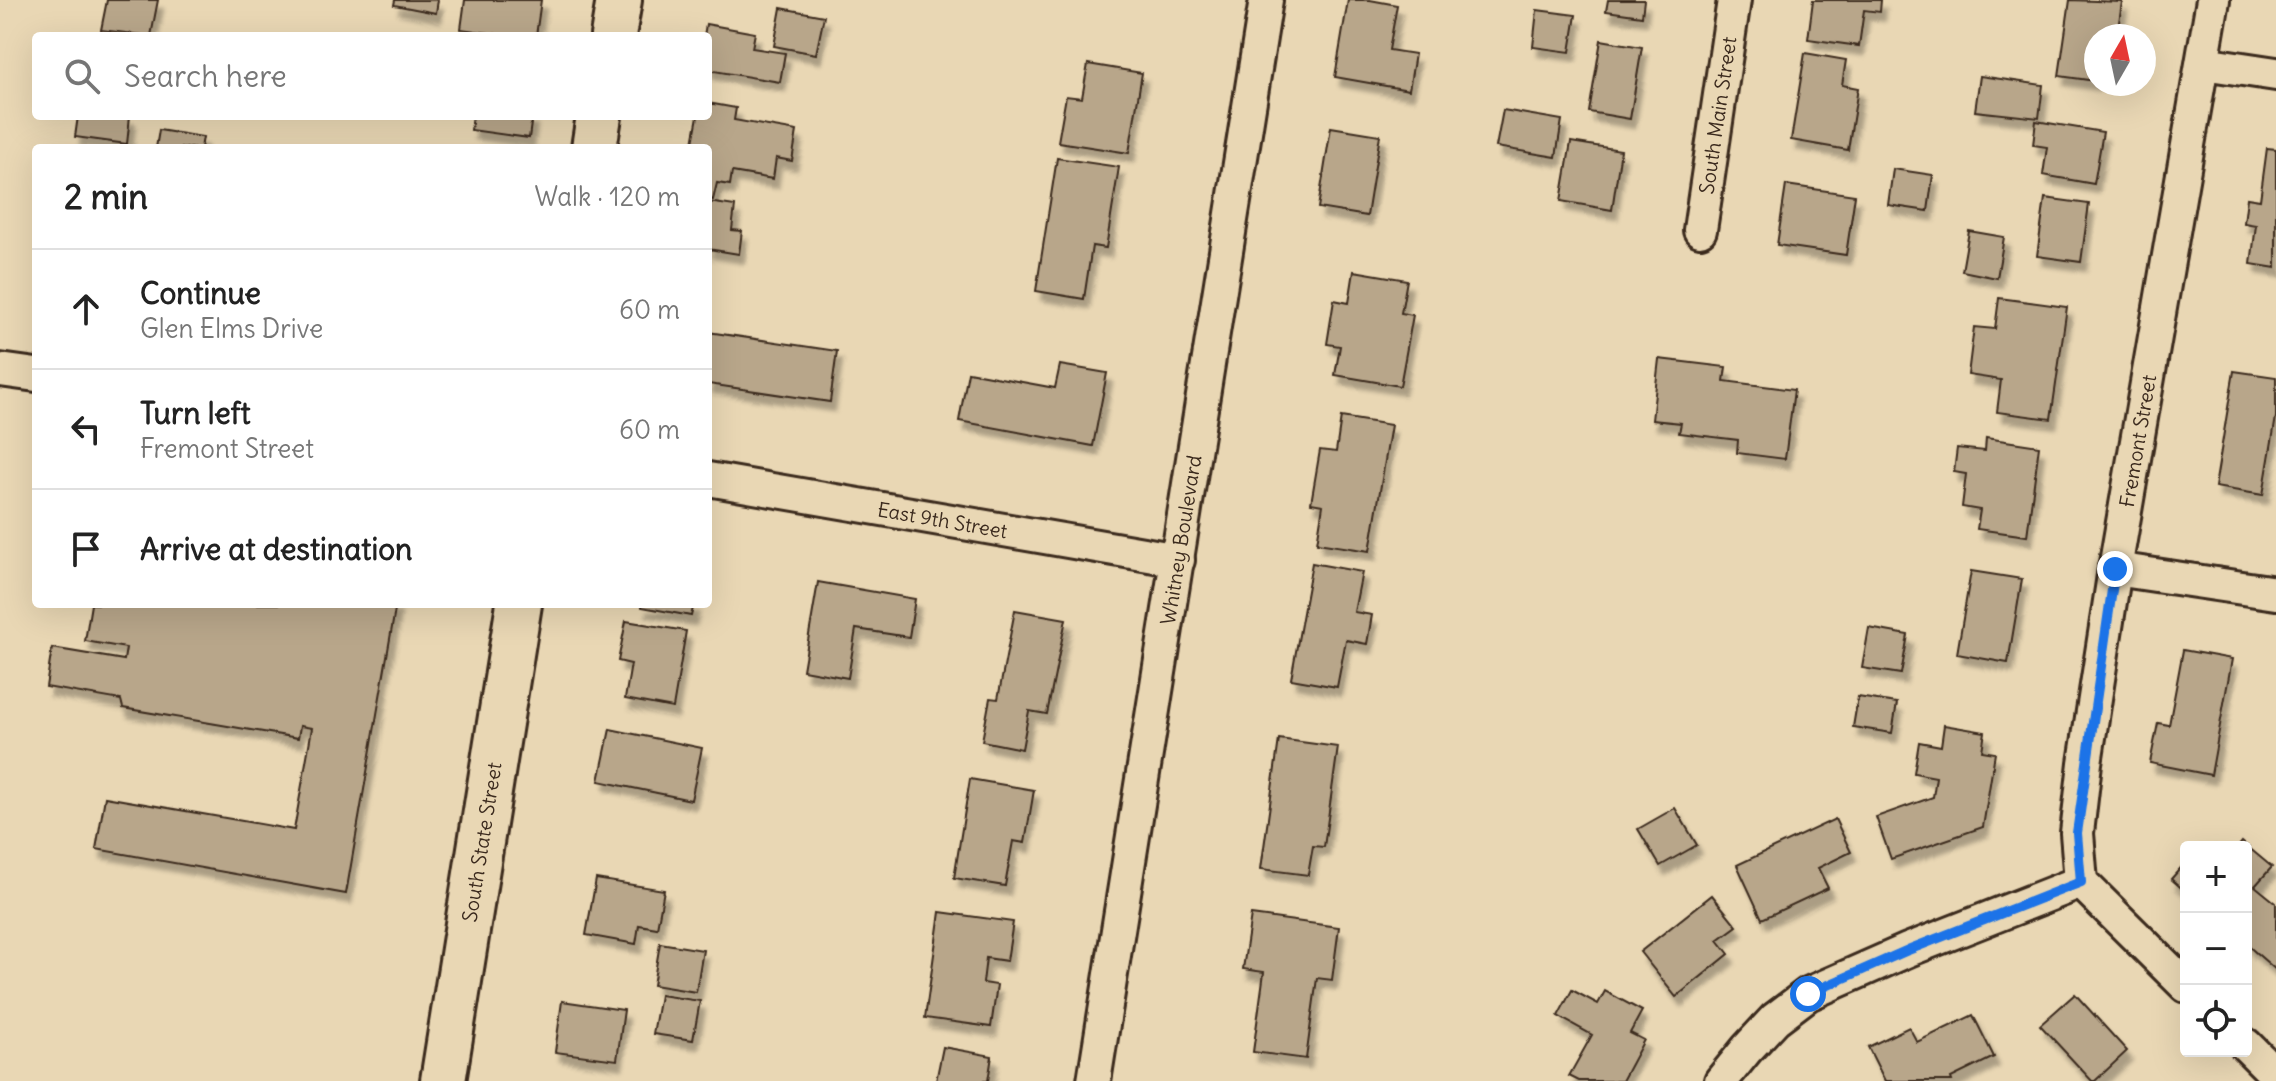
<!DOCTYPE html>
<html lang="en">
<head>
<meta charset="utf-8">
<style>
	body { margin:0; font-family:Delius,sans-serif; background:#f6f6f6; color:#222 }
	.controls { position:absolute; right:24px; bottom:24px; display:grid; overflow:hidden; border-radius:8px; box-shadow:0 8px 32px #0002 }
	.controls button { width:72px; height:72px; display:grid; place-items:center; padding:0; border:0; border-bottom:2px solid #e0e0e0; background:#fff; color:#222; font:40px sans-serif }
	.compass { position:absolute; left:2084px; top:24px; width:72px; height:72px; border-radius:50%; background:#fff; box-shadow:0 8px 32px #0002; rotate:9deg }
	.stop { position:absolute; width:24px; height:24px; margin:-18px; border:6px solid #1a73e8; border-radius:50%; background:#fff }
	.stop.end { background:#1a73e8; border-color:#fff; box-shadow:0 2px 8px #0008 }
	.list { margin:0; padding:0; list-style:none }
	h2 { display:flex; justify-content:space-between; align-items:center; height:104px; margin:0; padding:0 32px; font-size:34px }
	h2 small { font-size:26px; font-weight:400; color:#767676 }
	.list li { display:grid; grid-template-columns:52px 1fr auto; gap:24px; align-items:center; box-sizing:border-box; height:120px; padding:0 32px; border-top:2px solid #e0e0e0 }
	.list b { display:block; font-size:30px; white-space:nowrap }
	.list p { margin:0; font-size:26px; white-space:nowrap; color:#767676 }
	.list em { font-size:26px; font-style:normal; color:#767676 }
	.icon { flex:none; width:44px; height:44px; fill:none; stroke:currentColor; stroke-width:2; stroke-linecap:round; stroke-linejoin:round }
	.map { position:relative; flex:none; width:2276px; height:1081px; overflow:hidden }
	.search { position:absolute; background:#fff; box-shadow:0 8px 32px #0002; left:32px; top:32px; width:680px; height:88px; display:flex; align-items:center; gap:20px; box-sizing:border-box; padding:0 28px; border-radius:8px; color:#767676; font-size:30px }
	.panel { position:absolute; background:#fff; box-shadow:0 8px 32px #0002; left:32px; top:144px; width:680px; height:464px; border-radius:8px }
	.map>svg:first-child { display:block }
	.building { fill:#b8a68a; stroke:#3b2a1e; stroke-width:2; filter:url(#shadow) }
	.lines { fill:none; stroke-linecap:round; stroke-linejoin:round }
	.minor-casing { stroke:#3b2a1e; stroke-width:38 }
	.secondary-casing { stroke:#3b2a1e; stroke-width:50 }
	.minor { stroke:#e9d7b4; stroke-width:32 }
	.secondary { stroke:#e9d7b4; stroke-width:44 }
	.route { stroke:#1a73e8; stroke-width:10 }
	.labels { text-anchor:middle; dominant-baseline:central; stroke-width:6; stroke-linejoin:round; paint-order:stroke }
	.street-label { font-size:20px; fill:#3b2a1e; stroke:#e9d7b4 }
</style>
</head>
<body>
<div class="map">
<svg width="2276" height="1081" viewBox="0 0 2276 1081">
	<defs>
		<filter id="shadow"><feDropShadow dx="5" dy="9" stdDeviation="2" flood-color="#0004"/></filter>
	</defs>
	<rect width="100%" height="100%" fill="#e9d7b4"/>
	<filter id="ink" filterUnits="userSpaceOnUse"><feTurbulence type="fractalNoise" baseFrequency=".0125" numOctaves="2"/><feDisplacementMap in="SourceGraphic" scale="16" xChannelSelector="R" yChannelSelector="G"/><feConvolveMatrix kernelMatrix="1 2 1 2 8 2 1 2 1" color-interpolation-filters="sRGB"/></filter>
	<g filter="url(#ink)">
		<g class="building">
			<polygon points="107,0 158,0 151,36 101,30"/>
			<polygon points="395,0 438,0 436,13 394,5"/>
			<polygon points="465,0 541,0 536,36 511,36 461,29"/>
			<polygon points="1348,0 1370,0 1397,5 1389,50 1415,54 1409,90 1335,77"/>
			<polygon points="1608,0 1644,0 1642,16 1606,11"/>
			<polygon points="1813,0 1881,0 1880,12 1864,10 1859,46 1808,39"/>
			<polygon points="2070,0 2122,2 2117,36 2096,36 2096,81 2059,76"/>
			<polygon points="781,8 824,16 816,54 774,46"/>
			<polygon points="1537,10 1576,15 1570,52 1533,47"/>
			<polygon points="706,24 755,33 752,48 785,53 780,82 708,70 708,36 704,36"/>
			<polygon points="1601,40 1642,47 1630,119 1589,112"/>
			<polygon points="1805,53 1846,60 1842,85 1858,88 1848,150 1791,140"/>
			<polygon points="1088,64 1142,73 1129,153 1058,142 1066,96 1082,98"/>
			<polygon points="1980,76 2043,85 2039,118 1975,111"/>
			<polygon points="708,103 736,108 734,120 797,131 792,161 776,158 773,179 732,172 730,185 717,183 713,200 708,199 708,148 692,148 698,116 708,116"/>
			<polygon points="1503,110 1562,120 1556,157 1496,147"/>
			<polygon points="78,116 130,116 127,144 75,137"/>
			<polygon points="473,116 532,116 529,138 471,130"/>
			<polygon points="2036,121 2103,132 2094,184 2043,175 2047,147 2033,145"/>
			<polygon points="1331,127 1380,135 1367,216 1318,208"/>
			<polygon points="159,130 203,137 201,148 156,148"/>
			<polygon points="1571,142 1621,150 1612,210 1561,201"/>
			<polygon points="2267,148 2276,149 2276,268 2251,264 2256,225 2244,223 2247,198 2260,200"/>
			<polygon points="1057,158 1119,167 1106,248 1092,246 1084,299 1036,291"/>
			<polygon points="1893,169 1933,175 1928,211 1888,205"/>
			<polygon points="1786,185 1855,195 1846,255 1777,245"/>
			<polygon points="2045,198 2089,204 2081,262 2037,256"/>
			<polygon points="708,202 735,206 732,230 742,231 739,254 708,249"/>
			<polygon points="1969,231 2004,237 1997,278 1962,271"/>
			<polygon points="1354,271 1407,280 1401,313 1413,315 1400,386 1335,375 1340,346 1327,344 1334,300 1349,303"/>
			<polygon points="1999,298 2067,307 2051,419 1997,412 2001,380 1968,375 1974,327 1995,329"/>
			<polygon points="708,332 837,351 830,402 708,384"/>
			<polygon points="1659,359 1726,367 1724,381 1794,390 1785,459 1737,453 1738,440 1679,433 1681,423 1652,420"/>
			<polygon points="1060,365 1107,373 1093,446 959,421 968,372 1055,388"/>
			<polygon points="2234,371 2276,377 2276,417 2263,495 2215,487"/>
			<polygon points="1341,417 1391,425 1370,551 1317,543 1323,505 1311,503 1320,450 1336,452"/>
			<polygon points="1986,438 2039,446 2027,536 1977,529 1980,510 1962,507 1966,474 1954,472 1957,448 1985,451"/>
			<polygon points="1312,563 1362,572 1354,612 1372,615 1367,644 1346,640 1337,687 1291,679"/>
			<polygon points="1971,571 2022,579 2008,663 1957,654"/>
			<polygon points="818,582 915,599 909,637 856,629 848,678 803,670"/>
			<polygon points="91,604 396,604 346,894 96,849 105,797 294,830 312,728 300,726 298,738 123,708 121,700 46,687 52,648 124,660 126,648 85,641"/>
			<polygon points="642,604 694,604 691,616 642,607"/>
			<polygon points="1015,610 1066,619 1047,714 1029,711 1022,749 982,741 990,698 998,699"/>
			<polygon points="626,621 686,631 673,708 625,699 631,664 618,661"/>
			<polygon points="1869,628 1908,635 1901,674 1862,668"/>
			<polygon points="2183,650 2232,659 2211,775 2150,763 2158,723 2169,725"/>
			<polygon points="1858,697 1897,703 1892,733 1853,727"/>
			<polygon points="1944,725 1985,732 1982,751 1995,753 1983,827 1891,859 1876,817 1933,797 1936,777 1914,773 1919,742 1941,746"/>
			<polygon points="610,729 702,748 691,800 599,781"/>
			<polygon points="1279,739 1338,747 1324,847 1313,846 1308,875 1261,869"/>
			<polygon points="970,779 1034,790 1025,843 1013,841 1005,886 954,878"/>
			<polygon points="1675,808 1697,845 1660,866 1638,829"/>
			<polygon points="1835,819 1851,852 1818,868 1828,888 1762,919 1737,865"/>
			<polygon points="2242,842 2272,867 2255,886 2276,903 2276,970 2246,944 2246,847 2238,847"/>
			<polygon points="2186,862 2186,892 2171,879"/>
			<polygon points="596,879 664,890 657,928 639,925 636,944 586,935"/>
			<polygon points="1712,895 1737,926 1718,940 1729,954 1676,997 1640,952"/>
			<polygon points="940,912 1013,922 1007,961 986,958 983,983 997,985 991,1027 925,1018"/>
			<polygon points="1251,915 1339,927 1332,980 1317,978 1306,1059 1253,1052 1264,972 1243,969"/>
			<polygon points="660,943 703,950 696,992 653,985"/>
			<polygon points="1572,990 1598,1004 1605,991 1642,1011 1630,1033 1644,1040 1622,1081 1579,1081 1569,1076 1592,1035 1558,1016"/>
			<polygon points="2075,994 2127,1051 2095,1081 2092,1081 2040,1025"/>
			<polygon points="660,995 700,1001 693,1040 653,1034"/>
			<polygon points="562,1001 624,1010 617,1060 555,1052"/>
			<polygon points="1973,1015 1994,1057 1951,1078 1952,1081 1885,1081 1868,1047 1909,1027 1917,1042"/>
			<polygon points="943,1047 992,1056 988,1081 936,1081"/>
		</g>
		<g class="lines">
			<g class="minor-casing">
				<g id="minor">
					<polyline points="2203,63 2276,74"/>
					<path id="s1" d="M1700,230L1734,0"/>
					<polyline points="0,370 36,375"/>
					<path id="s2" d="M708,479L1178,560"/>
					<polyline points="2115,569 2276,593"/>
					<path id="s3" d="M2081,882L2077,833L2085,763L2115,569L2213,0"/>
					<polyline points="2081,882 2186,986"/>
					<polyline points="2246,1045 2276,1075"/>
					<path id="s4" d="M1094,1081L1266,0"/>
					<polyline points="1721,1081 1747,1049 1775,1019 1808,994 1908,950 2081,882"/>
				</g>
			</g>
			<g class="secondary-casing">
				<g id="secondary">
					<polyline points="613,36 619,0"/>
					<polyline points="594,148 599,116"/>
					<path id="s5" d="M443,1081L519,604"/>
				</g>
			</g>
			<use href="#minor" class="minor"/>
			<use href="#secondary" class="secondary"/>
		</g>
	</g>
	<g class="lines" filter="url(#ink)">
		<polyline class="route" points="1808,994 1908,950 2081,882 2077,833 2115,569"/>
	</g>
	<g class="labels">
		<g class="street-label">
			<text stroke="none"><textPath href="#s1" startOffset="116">South Main Street</textPath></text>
			<text stroke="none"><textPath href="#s3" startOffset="446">Fremont Street</textPath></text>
			<text stroke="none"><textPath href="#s2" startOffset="238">East 9th Street</textPath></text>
			<text stroke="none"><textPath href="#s4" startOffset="548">Whitney Boulevard</textPath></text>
			<text stroke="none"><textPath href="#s5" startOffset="242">South State Street</textPath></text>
		</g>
	</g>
</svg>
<div class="controls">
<button>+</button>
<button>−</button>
<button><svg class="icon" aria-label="locate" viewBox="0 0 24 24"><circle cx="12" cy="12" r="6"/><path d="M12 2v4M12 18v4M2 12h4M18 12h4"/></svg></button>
</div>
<svg class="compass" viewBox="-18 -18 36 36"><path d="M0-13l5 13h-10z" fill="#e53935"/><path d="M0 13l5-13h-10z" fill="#767676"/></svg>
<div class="stop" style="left:1808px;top:994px"></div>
<div class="stop end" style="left:2115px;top:569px"></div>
<div class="search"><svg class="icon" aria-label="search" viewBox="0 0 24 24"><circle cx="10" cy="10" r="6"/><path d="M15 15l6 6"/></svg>Search here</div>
<section class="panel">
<h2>2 min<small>Walk · 120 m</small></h2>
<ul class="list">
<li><svg class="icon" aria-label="ahead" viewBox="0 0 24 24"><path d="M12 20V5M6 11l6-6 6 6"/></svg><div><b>Continue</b><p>Glen Elms Drive</p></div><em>60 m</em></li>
<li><svg class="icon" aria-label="left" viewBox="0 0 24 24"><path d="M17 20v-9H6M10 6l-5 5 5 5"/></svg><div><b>Turn left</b><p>Fremont Street</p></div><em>60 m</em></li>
<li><svg class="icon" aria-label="arrive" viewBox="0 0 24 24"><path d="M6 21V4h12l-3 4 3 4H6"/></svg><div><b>Arrive at destination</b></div></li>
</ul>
</section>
</div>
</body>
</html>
